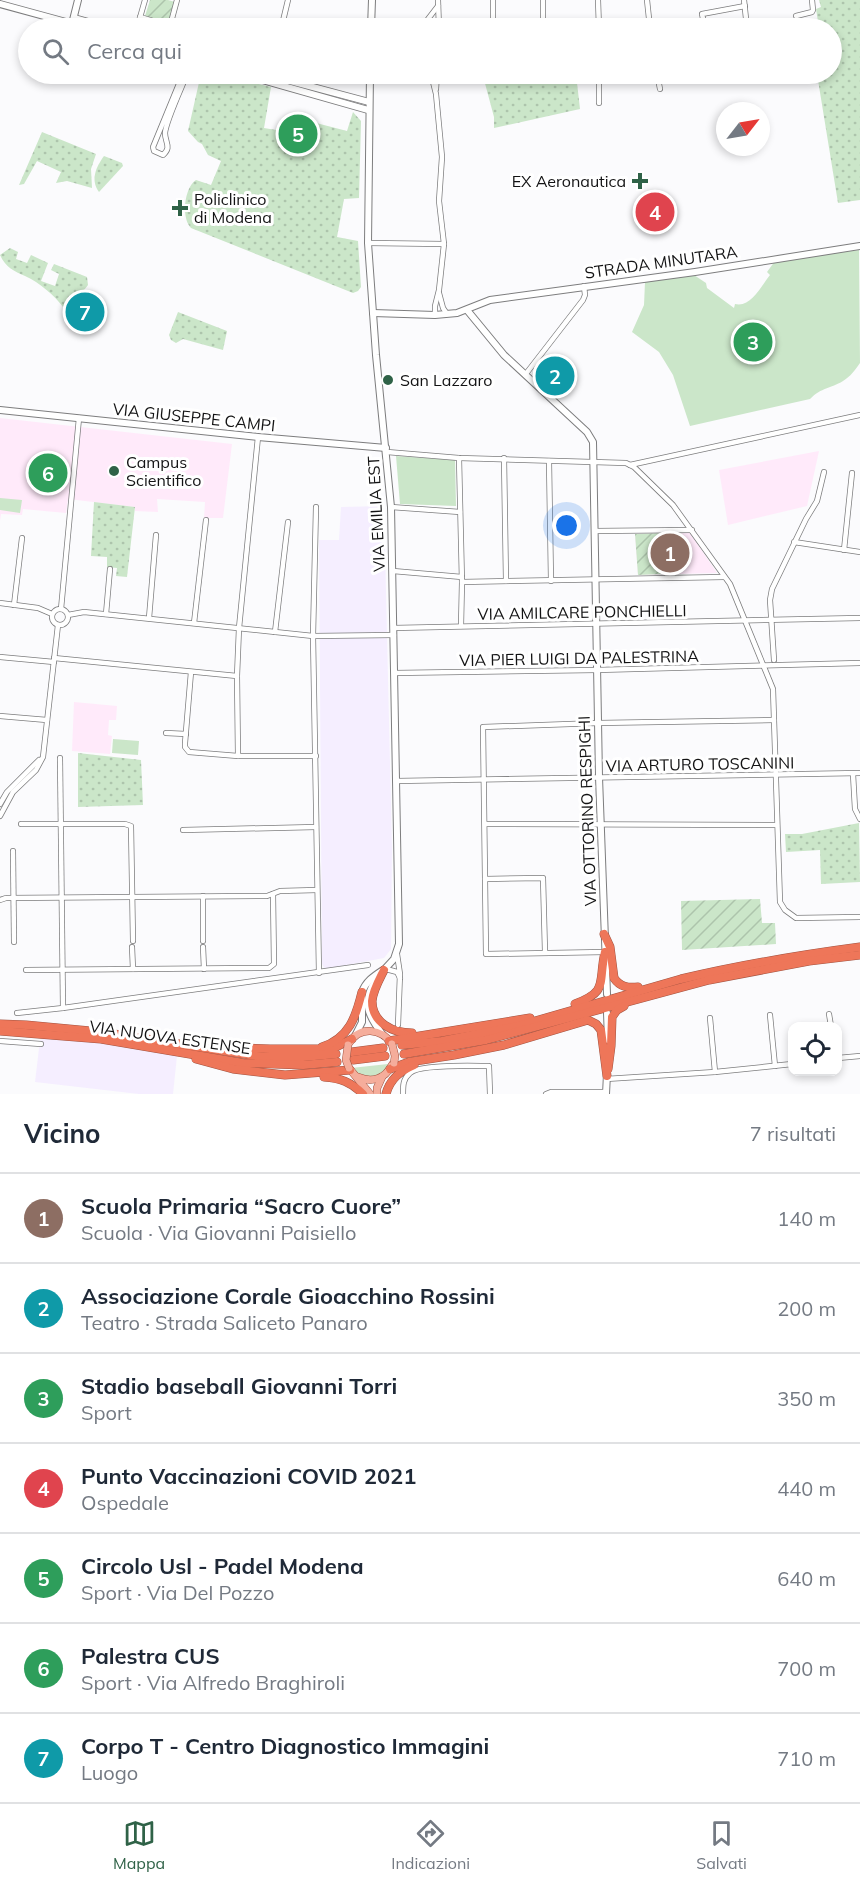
<!DOCTYPE html>
<html lang="it">
<head>
<meta charset="utf-8">
<style>
	body { margin:0; font-family:Mulish,sans-serif; background:#f6f6f7; color:#1f2937 }
	.controls { position:absolute; right:18px; bottom:18px; display:grid; overflow:hidden; border-radius:12px; box-shadow:0 3px 9px #0003 }
	.controls button { width:54px; height:54px; display:grid; place-items:center; padding:0; border:0; border-bottom:2px solid #e0e1e3; background:#fff; color:#1f2937; font:30px sans-serif }
	.compass { position:absolute; left:716px; top:102px; width:54px; height:54px; border-radius:50%; background:#fff; box-shadow:0 3px 9px #0003; rotate:59deg }
	.you { position:absolute; left:567px; top:526px; width:21px; height:21px; margin:-15px; border:4px solid #fff; border-radius:50%; background:#1a73e8; box-shadow:0 0 0 9px #1a73e833 }
	.badge { display:grid; place-items:center; width:39px; height:39px; border-radius:50%; background:#2f6247; color:#fff; font-size:20px; font-weight:700 }
	.pin { position:absolute; translate:-50% -50%; border:3px solid #fff; box-shadow:0 2px 6px #0006 }
	.list { margin:0; padding:0; list-style:none }
	h2 { display:flex; justify-content:space-between; align-items:center; height:78px; margin:0; padding:0 24px; font-size:26px }
	h2 small { font-size:20px; font-weight:400; color:#747a83 }
	.list li { display:grid; grid-template-columns:39px 1fr auto; gap:18px; align-items:center; box-sizing:border-box; height:90px; padding:0 24px; border-top:2px solid #e0e1e3 }
	.list b { display:block; font-size:22px; white-space:nowrap }
	.list p { margin:0; font-size:20px; white-space:nowrap; color:#747a83 }
	.list em { font-size:20px; font-style:normal; color:#747a83 }
	.icon { flex:none; width:33px; height:33px; fill:none; stroke:currentColor; stroke-width:2; stroke-linecap:round; stroke-linejoin:round }
	.map { position:relative; flex:none; width:860px; height:1094px; overflow:hidden }
	.search { position:absolute; background:#fff; box-shadow:0 3px 9px #0003; left:18px; right:18px; top:18px; height:66px; display:flex; align-items:center; gap:15px; box-sizing:border-box; padding:0 21px; border-radius:33px; color:#747a83; font-size:22px }
	.sheet { height:708px; background:#fff }
	nav { display:flex; justify-content:space-around; align-items:center; box-sizing:border-box; height:84px; border-top:2px solid #e0e1e3; background:#fff; font-size:16px; color:#747a83 }
	nav a { display:grid; justify-items:center; gap:3px }
	nav .on { color:#2f6247 }
	.map>svg:first-child { display:block }
	.commercial { fill:#f5eeff }
	.education { fill:#ffeafa }
	.grass { fill:#cbe6c9 }
	.park { fill:url(#park-dots) }
	.garden { fill:url(#garden-furrows) }
	.lines { fill:none; stroke-linecap:round; stroke-linejoin:round }
	.street-casing { stroke:#7d7d7e; stroke-width:6 }
	.secondary-casing { stroke:#7d7d7e; stroke-width:8 }
	.primary-casing { stroke:#a15341; stroke-width:8 }
	.highway-casing { stroke:#a15341; stroke-width:9 }
	.street { stroke:#fff; stroke-width:4.5 }
	.secondary { stroke:#fff; stroke-width:6 }
	.primary { stroke:#f5ad9b; stroke-width:7 }
	.highway { stroke:#ee7659; stroke-width:8 }
	.primary-bridge-casing { stroke:#a15341; stroke-width:8; stroke-linecap:butt }
	.primary-bridge { stroke:#f5ad9b; stroke-width:7 }
	.poi-dot { fill:#2f6247; stroke:#fff; stroke-width:2 }
	.labels { text-anchor:middle; dominant-baseline:central; stroke-width:6; stroke-linejoin:round; paint-order:stroke }
	.poi-label { font-size:16px; fill:#131314; stroke:#fff; text-anchor:start }
	.street-label { font-size:16px; fill:#131314; stroke:#fff }
</style>
</head>
<body>
<div class="map">
<svg width="860" height="1094" viewBox="0 0 860 1094">
	<defs>
		<pattern id="park-dots" width="8" height="8" patternUnits="userSpaceOnUse" patternTransform="scale(1.5)"><rect width="8" height="8" fill="#cbe6c9"/><path d="M2 2h.1M6 6h.1" fill="none" stroke="#adc4ac" stroke-width="1.8" stroke-linecap="round"/></pattern>
		<pattern id="garden-furrows" width="10" height="10" patternUnits="userSpaceOnUse" patternTransform="scale(1.5)"><rect width="10" height="10" fill="#cbe6c9"/><path d="M-1 1l2-2M0 10L10 0M9 11l2-2" fill="none" stroke="#adc4ac"/></pattern>
	</defs>
	<rect width="100%" height="100%" fill="#fbfbfd"/>
	<g class="commercial">
		<polygon points="384,506 392,849 391,949 384,958 325,969 322,964 319,540 339,540 341,507"/>
		<polygon points="51,1037 145,1049 177,1056 173,1094 139,1094 35,1082 40,1040"/>
	</g>
	<g class="education">
		<polygon points="0,418 232,444 223,518 204,518 205,502 157,499 158,512 135,511 135,507 68,499 66,513 23,509 22,515 1,514 0,521"/>
		<polygon points="819,451 807,506 728,525 719,470"/>
		<polygon points="690,533 717,573 638,575 635,534"/>
		<polygon points="74,702 117,706 116,720 109,720 108,735 112,736 110,754 72,751"/>
	</g>
	<g class="grass">
		<path d="M859,250L860,363C856,369 850,377 843,381C830,389 822,387 810,399L690,426L673,375L659,352L632,332L644,305L645,282L694,275L706,283L707,288L734,308L735,304C751,308 761,286 770,275L767,272L775,261Z"/>
		<polygon points="396,456 455,460 456,506 400,504"/>
		<polygon points="0,498 22,500 20,513 0,510"/>
		<polygon points="113,739 139,741 138,755 112,753"/>
		<polygon points="388,1064 387,1069 375,1078 359,1076 351,1068"/>
	</g>
	<g class="park">
		<polygon points="819,0 860,0 860,200 838,203 817,74 832,74 832,28 819,28 816,9 821,7"/>
		<path d="M203,74H220L271,87L264,128L294,133L297,118L347,131L353,112L361,121L359,198L344,199L337,237L358,241L361,287L358,291L353,293L191,228C181,218 184,188 196,180L211,185L221,161L208,155L202,144L198,142L188,131L200,78Z"/>
		<polygon points="443,74 491,74 495,77 512,74 576,74 580,109 494,128 494,117 483,76 442,83"/>
		<polygon points="42,132 96,154 91,169 92,188 67,181 56,183 61,172 37,161 24,184 19,185"/>
		<path d="M104,156L122,163L123,166L99,192C90,180 96,167 104,156Z"/>
		<path d="M10,248L18,252L16,259L27,263L31,255L48,263L41,281L55,286L59,274L51,270L54,264L87,277L88,285L81,294L63,307C54,295 40,283 25,276C14,271 6,268 0,255Z"/>
		<polygon points="178,312 227,331 223,350 183,339 176,343 171,340 169,335"/>
		<polygon points="94,502 135,507 127,577 116,576 117,568 107,567 107,557 91,556"/>
		<polygon points="78,753 141,760 143,805 78,807"/>
		<polygon points="859,823 860,882 821,884 820,850 786,852 785,834 802,834"/>
	</g>
	<g class="garden">
		<polygon points="150,0 168,0 175,2 168,23 145,16"/>
		<polygon points="662,533 664,574 638,575 635,534"/>
		<polygon points="760,899 762,923 775,923 776,944 682,950 681,901"/>
	</g>
	<g class="lines">
		<g class="street-casing">
			<g id="street">
				<polyline points="438,0 439,28"/>
				<polyline points="493,0 493,28"/>
				<polyline points="598,0 599,28"/>
				<polyline points="647,0 650,28"/>
				<polyline points="744,0 747,28"/>
				<polyline points="796,16 812,12 813,10 812,0"/>
				<polyline points="140,17 170,26 177,0"/>
				<polyline points="282,25 288,0"/>
				<polyline points="137,28 145,0"/>
				<polyline points="281,28 282,25 303,28"/>
				<polyline points="428,28 428,19 438,6"/>
				<polyline points="543,28 543,0"/>
				<polyline points="705,28 702,14 745,6"/>
				<path d="M183,74L153,147L154,151L163,155C172,147 165,143 165,133C166,121 182,87 187,74"/>
				<polyline points="431,74 436,94 442,157 439,201 444,244 439,290 435,306 435,315"/>
				<polyline points="657,74 660,89"/>
				<polyline points="436,89 437,74"/>
				<polyline points="599,103 599,74"/>
				<polyline points="368,243 444,244"/>
				<polyline points="439,293 443,308 447,314"/>
				<polyline points="525,375 583,300 585,295 584,286"/>
				<polyline points="387,452 459,458 626,463 634,467 673,505 730,584 773,689 780,902 785,910 796,918 860,917"/>
				<polyline points="459,458 462,582 461,626"/>
				<polyline points="504,458 506,581"/>
				<polyline points="549,461 551,581"/>
				<polyline points="630,465 860,415"/>
				<polyline points="316,507 313,636 319,973"/>
				<polyline points="391,507 460,512"/>
				<polyline points="595,531 692,530"/>
				<polyline points="794,542 860,552"/>
				<polyline points="844,550 852,473"/>
				<polyline points="393,571 462,577"/>
				<polyline points="462,582 724,577"/>
				<polyline points="0,603 38,608 52,614"/>
				<polyline points="14,605 22,538"/>
				<polyline points="61,609 79,418"/>
				<circle cx="60" cy="617" r="8"/>
				<polyline points="106,614 110,569"/>
				<polyline points="68,615 84,612 313,636 394,635"/>
				<polyline points="149,618 156,535"/>
				<polyline points="194,623 206,520"/>
				<polyline points="393,628 860,618"/>
				<polyline points="275,632 288,522"/>
				<polyline points="0,657 54,662"/>
				<polyline points="54,658 237,676"/>
				<polyline points="774,660 770,600 772,589 806,519 817,501 824,472"/>
				<polyline points="191,672 185,743 185,747 189,752 238,756 316,756"/>
				<polyline points="394,673 597,670 860,663"/>
				<polyline points="0,716 47,720"/>
				<polyline points="166,733 186,734"/>
				<polyline points="238,756 237,676 239,628 258,437"/>
				<polyline points="60,758 63,1008"/>
				<polyline points="853,774 855,809 860,819"/>
				<polyline points="396,781 860,773"/>
				<polyline points="0,804 7,792 39,760"/>
				<polyline points="0,816 13,792 36,770 43,757 58,625"/>
				<polyline points="21,824 125,824 131,826 133,941"/>
				<polyline points="485,824 777,825"/>
				<polyline points="183,830 316,827"/>
				<polyline points="13,851 14,942"/>
				<polyline points="485,879 543,878 545,952"/>
				<polyline points="0,900 6,898 267,896 280,891 317,890"/>
				<polyline points="203,941 203,896"/>
				<polyline points="132,947 133,969"/>
				<polyline points="203,947 204,969"/>
				<polyline points="605,952 486,954 483,727 598,723 774,720"/>
				<polyline points="397,954 400,974 398,1025"/>
				<polyline points="386,969 397,972 400,978"/>
				<polyline points="26,970 269,968 274,964 273,894"/>
				<polyline points="17,1013 63,1008 368,965"/>
				<polyline points="829,1014 831,1026"/>
				<polyline points="770,1015 775,1066"/>
				<polyline points="710,1018 715,1072"/>
				<polyline points="0,1041 41,1044"/>
				<polyline points="838,1058 860,1056"/>
				<polyline points="606,1079 715,1072 792,1064"/>
				<path d="M403,1094C403,1085 403,1079 410,1073C420,1064 473,1066 489,1066L490,1094"/>
				<polyline points="546,1094 551,1092 606,1092"/>
			</g>
		</g>
		<g class="secondary-casing">
			<g id="secondary">
				<polyline points="0,4 88,28"/>
				<polyline points="74,18 110,28"/>
				<polyline points="73,20 78,0"/>
				<polyline points="371,28 372,0"/>
				<polyline points="241,74 368,110"/>
				<polyline points="264,74 369,102"/>
				<polyline points="370,74 368,243 376,355 391,507 399,944 394,959 382,972"/>
				<polyline points="467,310 504,355 587,432 593,442 599,777 607,994"/>
				<polyline points="373,313 435,315 457,313 490,300 695,272 860,246"/>
				<polyline points="0,410 258,437 386,448"/>
				<path d="M376,980C361,1002 368,1016 383,1035"/>
				<polyline points="607,1013 608,1040"/>
				<path d="M355,1036L362,1022V992C366,981 374,976 383,970"/>
				<polyline points="606,1094 607,1074"/>
			</g>
		</g>
		<g class="primary-casing">
			<g id="primary">
				<path d="M349,1043C360,1026 381,1028 392,1044"/>
				<polyline points="349,1068 370,1094"/>
				<path d="M358,1077C372,1083 385,1079 392,1065"/>
				<polyline points="377,1094 377,1088 382,1077"/>
			</g>
		</g>
		<g class="highway-casing">
			<g id="highway">
				<path d="M604,934L610,947L614,978C620,987 628,988 638,987"/>
				<path d="M384,970C379,980 373,990 372,1001C372,1023 393,1033 412,1033"/>
				<path d="M575,1004C609,991 598,983 605,952"/>
				<polyline points="0,1024 26,1025 101,1032 263,1057 303,1057 336,1054"/>
				<polyline points="0,1031 101,1039 243,1063 303,1065 337,1062"/>
				<polyline points="389,1041 530,1018"/>
				<path d="M402,1045L442,1041L518,1026L681,979C740,965 800,955 860,947"/>
				<polyline points="216,1047 270,1049 329,1049 338,1046 352,1039"/>
				<path d="M322,1047C349,1038 356,1017 362,992"/>
				<polyline points="352,1052 383,1048"/>
				<polyline points="404,1054 486,1040 709,980 809,961 860,955"/>
				<polyline points="196,1059 233,1069 285,1075 350,1070"/>
				<polyline points="353,1060 385,1056"/>
				<polyline points="390,1069 409,1062 454,1055 504,1045 588,1020 596,1024 601,1030 607,1076"/>
				<polyline points="608,1069 611,1046 612,1017 617,1010 624,1006"/>
				<path d="M324,1077C340,1078 351,1082 363,1094"/>
				<path d="M386,1094C390,1079 400,1071 414,1065"/>
			</g>
		</g>
		<use href="#street" class="street"/>
		<use href="#secondary" class="secondary"/>
		<use href="#primary" class="primary"/>
		<use href="#highway" class="highway"/>
		<g class="primary-bridge-casing">
			<g id="primary-bridge">
				<polyline points="392,1044 395,1056 394,1063"/>
				<polyline points="348,1045 346,1060 349,1068"/>
			</g>
		</g>
		<use href="#primary-bridge" class="primary-bridge"/>
	</g>
	<g class="poi-dot">
		<path d="M637 172h6v6h6v6h-6v6h-6v-6h-6v-6h6z"/>
		<path d="M177 199h6v6h6v6h-6v6h-6v-6h-6v-6h6z"/>
		<circle cx="388" cy="380" r="6"/>
		<circle cx="114" cy="471" r="6"/>
	</g>
	<g class="labels">
		<g class="poi-label">
			<text x="626" y="181" text-anchor="end">EX Aeronautica</text>
			<text x="194" y="199">Policlinico<tspan x="194" dy="18">di Modena</tspan></text>
			<text x="400" y="380">San Lazzaro</text>
			<text x="126" y="462">Campus<tspan x="126" dy="18">Scientifico</tspan></text>
		</g>
		<g class="street-label">
			<text transform="translate(661 262) rotate(-8)">STRADA MINUTARA</text>
			<text transform="translate(194 417) rotate(6)">VIA GIUSEPPE CAMPI</text>
			<text transform="translate(376 514) rotate(-93)">VIA EMILIA EST</text>
			<text transform="translate(582 612) rotate(-1)">VIA AMILCARE PONCHIELLI</text>
			<text transform="translate(579 658) rotate(-1)">VIA PIER LUIGI DA PALESTRINA</text>
			<text transform="translate(700 764) rotate(-1)">VIA ARTURO TOSCANINI</text>
			<text transform="translate(587 811) rotate(-92)">VIA OTTORINO RESPIGHI</text>
			<text transform="translate(170 1037) rotate(8)">VIA NUOVA ESTENSE</text>
		</g>
	</g>
</svg>
<div class="controls">
<button><svg class="icon" aria-label="locate" viewBox="0 0 24 24"><circle cx="12" cy="12" r="6"/><path d="M12 2v4M12 18v4M2 12h4M18 12h4"/></svg></button>
</div>
<svg class="compass" viewBox="-18 -18 36 36"><path d="M0-13l5 13h-10z" fill="#e53935"/><path d="M0 13l5-13h-10z" fill="#747a83"/></svg>
<div class="you"></div>
<div class="pin badge" style="left:670px;top:553px;background:#8d6e63">1</div>
<div class="pin badge" style="left:555px;top:376px;background:#0f9aa8">2</div>
<div class="pin badge" style="left:753px;top:342px;background:#2e9e5b">3</div>
<div class="pin badge" style="left:655px;top:212px;background:#e0444e">4</div>
<div class="pin badge" style="left:298px;top:134px;background:#2e9e5b">5</div>
<div class="pin badge" style="left:48px;top:473px;background:#2e9e5b">6</div>
<div class="pin badge" style="left:85px;top:312px;background:#0f9aa8">7</div>
<div class="search"><svg class="icon" aria-label="search" viewBox="0 0 24 24"><circle cx="10" cy="10" r="6"/><path d="M15 15l6 6"/></svg>Cerca qui</div>
</div>
<section class="sheet">
<h2>Vicino<small>7 risultati</small></h2>
<ul class="list">
<li><span class="badge" style="background:#8d6e63">1</span><div><b>Scuola Primaria “Sacro Cuore”</b><p>Scuola · Via Giovanni Paisiello</p></div><em>140 m</em></li>
<li><span class="badge" style="background:#0f9aa8">2</span><div><b>Associazione Corale Gioacchino Rossini</b><p>Teatro · Strada Saliceto Panaro</p></div><em>200 m</em></li>
<li><span class="badge" style="background:#2e9e5b">3</span><div><b>Stadio baseball Giovanni Torri</b><p>Sport</p></div><em>350 m</em></li>
<li><span class="badge" style="background:#e0444e">4</span><div><b>Punto Vaccinazioni COVID 2021</b><p>Ospedale</p></div><em>440 m</em></li>
<li><span class="badge" style="background:#2e9e5b">5</span><div><b>Circolo Usl - Padel Modena</b><p>Sport · Via Del Pozzo</p></div><em>640 m</em></li>
<li><span class="badge" style="background:#2e9e5b">6</span><div><b>Palestra CUS</b><p>Sport · Via Alfredo Braghiroli</p></div><em>700 m</em></li>
<li><span class="badge" style="background:#0f9aa8">7</span><div><b>Corpo T - Centro Diagnostico Immagini</b><p>Luogo</p></div><em>710 m</em></li>
</ul>
</section>
<nav>
<a class="on"><svg class="icon" aria-label="map" viewBox="0 0 24 24"><path d="M3 6l6-2 6 2 6-2v14l-6 2-6-2-6 2zM9 4v14M15 6v14"/></svg>Mappa</a>
<a><svg class="icon" aria-label="directions" viewBox="0 0 24 24"><path d="M12 3l9 9-9 9-9-9zM9 14v-3h6M13 9l2 2-2 2"/></svg>Indicazioni</a>
<a><svg class="icon" aria-label="saved" viewBox="0 0 24 24"><path d="M7 4h10v16l-5-4-5 4z"/></svg>Salvati</a>
</nav>
</body>
</html>
